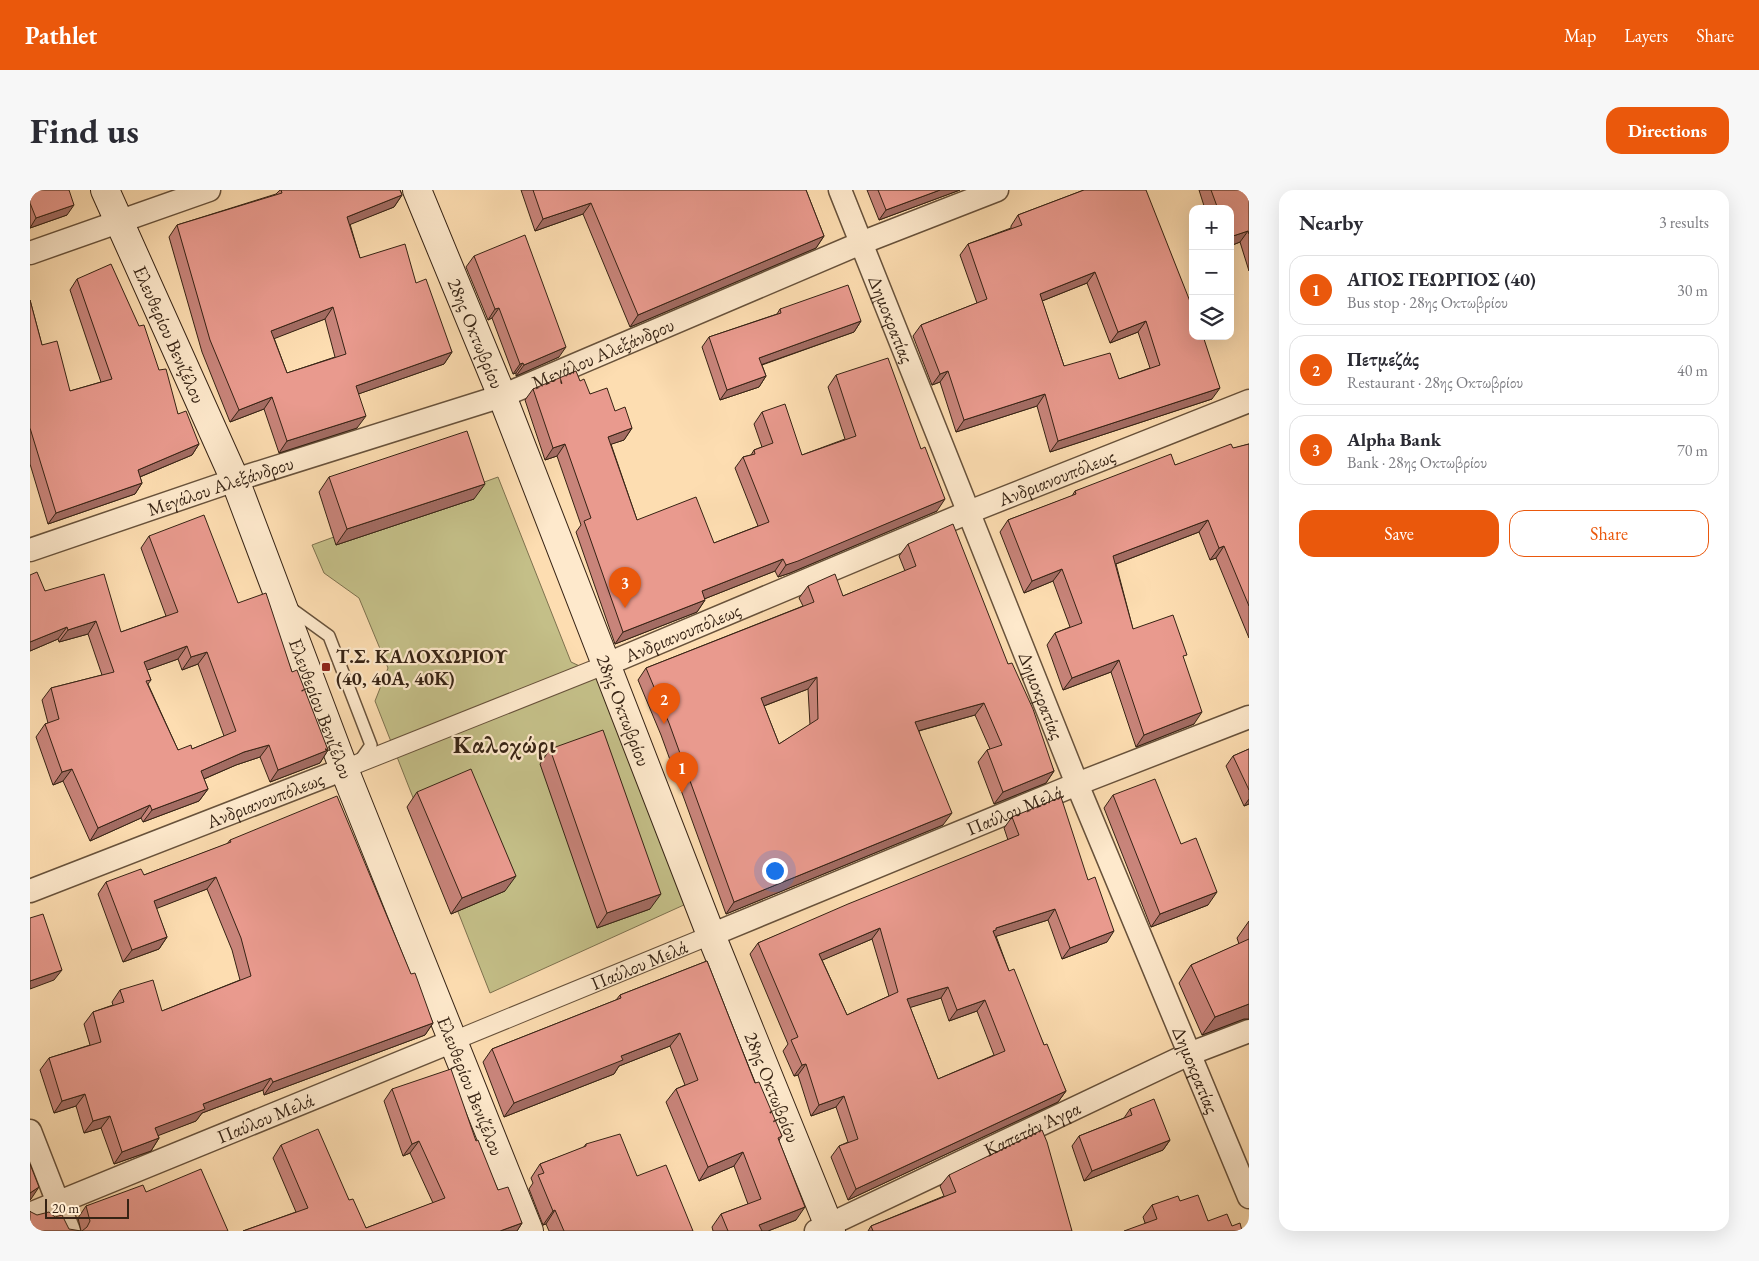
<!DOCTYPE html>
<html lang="en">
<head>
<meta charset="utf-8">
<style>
	body { margin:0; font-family:"EB Garamond",serif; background:#f7f7f7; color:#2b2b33 }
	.controls { position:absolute; right:15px; top:15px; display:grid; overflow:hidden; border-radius:10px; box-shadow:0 5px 20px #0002 }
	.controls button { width:45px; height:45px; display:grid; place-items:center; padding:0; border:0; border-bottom:1px solid #e1e1e2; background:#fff; color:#2b2b33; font:25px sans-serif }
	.scale { position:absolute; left:15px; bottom:12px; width:84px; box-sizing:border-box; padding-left:5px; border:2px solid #362314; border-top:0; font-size:14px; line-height:18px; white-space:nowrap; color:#362314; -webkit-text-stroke:4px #fee9cc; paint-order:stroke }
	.you { position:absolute; left:744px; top:680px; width:18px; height:18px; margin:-12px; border:4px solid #fff; border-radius:50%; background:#1a73e8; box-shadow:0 0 0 8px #1a73e833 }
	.badge { display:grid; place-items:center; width:32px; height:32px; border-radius:50%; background:#ea580c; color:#fff; font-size:16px; font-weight:700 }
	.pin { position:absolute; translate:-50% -41px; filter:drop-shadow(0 1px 2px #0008) }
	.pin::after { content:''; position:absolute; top:26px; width:18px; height:15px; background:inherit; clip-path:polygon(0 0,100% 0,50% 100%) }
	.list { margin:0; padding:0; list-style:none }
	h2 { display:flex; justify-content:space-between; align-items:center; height:65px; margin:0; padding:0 20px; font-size:21px }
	h2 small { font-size:16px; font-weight:400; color:#7c7c81 }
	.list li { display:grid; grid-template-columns:32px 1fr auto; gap:15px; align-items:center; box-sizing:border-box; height:70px; margin:0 10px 10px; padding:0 10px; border:1px solid #e1e1e2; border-radius:15px }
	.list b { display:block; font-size:19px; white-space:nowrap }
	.list p { margin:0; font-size:16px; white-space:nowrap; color:#7c7c81 }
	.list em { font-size:16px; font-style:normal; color:#7c7c81 }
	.actions { display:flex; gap:10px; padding:15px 20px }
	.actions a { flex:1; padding:11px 0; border:1px solid #ea580c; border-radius:15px; text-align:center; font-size:18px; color:#ea580c }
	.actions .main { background:#ea580c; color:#fff }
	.icon { flex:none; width:28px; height:28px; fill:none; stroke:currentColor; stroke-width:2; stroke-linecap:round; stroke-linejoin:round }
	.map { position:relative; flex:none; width:1219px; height:1041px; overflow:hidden; border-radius:15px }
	header { display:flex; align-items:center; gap:30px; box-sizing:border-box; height:70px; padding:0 25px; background:#ea580c; color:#fff }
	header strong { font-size:24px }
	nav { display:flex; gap:28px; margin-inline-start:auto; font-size:18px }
	.intro { display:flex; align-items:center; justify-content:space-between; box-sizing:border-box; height:120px; padding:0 30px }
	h1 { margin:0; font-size:35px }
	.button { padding:12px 22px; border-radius:15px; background:#ea580c; color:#fff; font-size:18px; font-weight:700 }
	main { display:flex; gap:30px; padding:0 30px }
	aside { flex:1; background:#fff; border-radius:15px; box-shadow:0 5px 20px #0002 }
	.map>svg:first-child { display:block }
	.green { fill:#c4bf88; stroke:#7d714e }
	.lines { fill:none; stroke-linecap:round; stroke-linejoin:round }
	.service-casing { stroke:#68523b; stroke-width:14 }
	.pedestrian-casing { stroke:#68523b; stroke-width:20 }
	.minor-casing { stroke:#68523b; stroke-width:25 }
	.secondary-casing { stroke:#362314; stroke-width:30 }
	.service { stroke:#fee9cc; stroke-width:11 }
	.pedestrian { stroke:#fee9cc; stroke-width:18 }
	.minor { stroke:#fee9cc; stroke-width:22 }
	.secondary { stroke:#fee9cc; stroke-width:28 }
	.wall { fill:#c8847a; stroke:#362314; fill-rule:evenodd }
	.shaded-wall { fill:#a36c63; stroke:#362314 }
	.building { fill:#e99a8e; stroke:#362314; fill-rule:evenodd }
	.poi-dot { fill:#8f2418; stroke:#fee9cc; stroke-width:2 }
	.labels { text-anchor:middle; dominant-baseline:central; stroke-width:4.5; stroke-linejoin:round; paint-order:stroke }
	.street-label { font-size:19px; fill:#362314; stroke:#fee9cc }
	.poi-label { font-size:19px; font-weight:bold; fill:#362314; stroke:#fee9cc; text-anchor:start }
	.district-label { font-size:24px; font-weight:bold; letter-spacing:1px; fill:#362314; stroke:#fee9cc }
</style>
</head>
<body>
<header>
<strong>Pathlet</strong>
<nav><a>Map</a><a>Layers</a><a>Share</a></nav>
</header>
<div class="intro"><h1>Find us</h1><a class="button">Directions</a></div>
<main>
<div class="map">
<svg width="1219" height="1041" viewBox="0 0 1219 1041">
	<rect width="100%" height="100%" fill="#fdddb1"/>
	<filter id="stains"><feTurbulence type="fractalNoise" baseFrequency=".004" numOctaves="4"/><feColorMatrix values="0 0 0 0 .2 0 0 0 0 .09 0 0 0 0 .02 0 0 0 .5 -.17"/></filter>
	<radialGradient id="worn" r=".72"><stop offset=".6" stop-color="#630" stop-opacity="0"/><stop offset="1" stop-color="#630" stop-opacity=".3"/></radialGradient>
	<polygon class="green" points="468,287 541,472 573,487 667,709 460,803 345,511 358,478 329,408 294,383 282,355"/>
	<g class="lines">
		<g class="service-casing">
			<polyline id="service" points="259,417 299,446 341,555 329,572"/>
		</g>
		<g class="pedestrian-casing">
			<g id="pedestrian">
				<polyline points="314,579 575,475"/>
				<path id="s1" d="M423,851L681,745"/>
			</g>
		</g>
		<g class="minor-casing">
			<g id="minor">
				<path id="s2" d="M810,0L1047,594L1219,1007"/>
				<polyline points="0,63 179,0"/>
				<path id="s3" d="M0,360L205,290L472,206L831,53L967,0"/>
				<path id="s4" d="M575,475L939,322L1219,211"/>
				<path id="s5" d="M0,701L314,579"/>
				<path id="s6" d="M681,745L1047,594L1219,527"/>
				<polyline points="0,941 39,1041"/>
				<path id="s7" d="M0,1024L423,851"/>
				<path id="s8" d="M786,1041L1159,864L1219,841"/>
			</g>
		</g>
		<g class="secondary-casing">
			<g id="secondary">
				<path id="s9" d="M75,0L205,290L314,579L499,1041"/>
				<path id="s10" d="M387,0L472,206L681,745L801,1041"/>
			</g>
		</g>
		<use href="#service" class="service"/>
		<use href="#pedestrian" class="pedestrian"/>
		<use href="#minor" class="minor"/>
		<use href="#secondary" class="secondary"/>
	</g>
	<g class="wall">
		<polygon points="0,0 37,25 0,38"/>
		<path d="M250,0H370L372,5L364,17L320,34L330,68L386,93L422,162L414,174L328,204L327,238L249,263L234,219L200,232L172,162L139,47L147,35L246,4ZM295,129L305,167L257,183L244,148Z"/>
		<polygon points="491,0 776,0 794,46 786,58 600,137 553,24 505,41"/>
		<polygon points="837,0 930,0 849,30"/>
		<path d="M1054,0L1182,209L1020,262L1007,216L926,242L910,192L902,195L883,146L891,135L947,113L930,65L938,54L981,38V36L988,25ZM1057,93L1080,153L1108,142L1120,178L1089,189L1034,176L1012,111Z"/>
		<polygon points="1169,0 1219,0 1219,81 1210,52 1200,56 1200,19 1175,19"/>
		<polygon points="444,66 529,167 486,186 486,183 483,184 462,128 458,130 436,77"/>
		<polygon points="47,89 109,136 148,224 169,254 162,265 110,287 112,293 105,304 18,334 0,274 0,110 12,155 40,201 71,192 40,100"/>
		<polygon points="750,119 831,131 824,142 732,175 736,186 729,197 690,210 672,157 679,147 747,124"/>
		<polygon points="806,185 907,321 760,383 748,387 745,381 674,409 675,410 667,422 585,454 546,342 551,335 527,266 515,270 495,210 503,199 550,191 560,204 585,221 602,238 594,250 581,254 607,330 684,353 728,336 705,278 713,267 721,265 724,260 732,257 724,234 732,222 772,265 815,249 798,197"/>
		<polygon points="1219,254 1219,448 1186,368 1180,370 1169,342 1086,374 1103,439 1154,470 1164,534 1106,557 1081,482 1033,500 1017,455 1025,443 1040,437 1023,391 994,403 970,342 978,330 1042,306 1045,301 1145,275"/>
		<polygon points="299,287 444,309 306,355 289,302"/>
		<path d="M119,346L208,413L262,482L298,560L290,573L240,592L230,567L206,575L174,589L178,599L169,611L113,632L111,628L60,651L33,591L23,595L6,547L15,534L18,533L12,510L21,498L72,485L58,444L29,452L28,449L0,461V385L15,401L91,442L136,426L111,358ZM148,469L152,480L168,474L194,546L162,559L148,560L118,494L121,490L117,480Z"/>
		<path d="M878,354L978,474L1024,581L1016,593L964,614L948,572L957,560L960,559L945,525L889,541L913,635L696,724L631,545L608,490L616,478L773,416L769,408L778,396L813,406L875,381L869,366ZM778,499L780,535L749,554L734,516Z"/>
		<polygon points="520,559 620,719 567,738 510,574"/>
		<polygon points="1219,559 1219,614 1214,616 1196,576 1203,566"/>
		<polygon points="387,602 475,701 421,724 377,617"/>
		<polygon points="1083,605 1151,654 1178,715 1121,737 1074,618"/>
		<path d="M982,627L1077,752L1032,769L1018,730L966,746L979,781L1036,901L1028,912L818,1010L801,967L809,956L818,952L806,917L781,926L768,885L764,886L753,861L758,854L720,764L728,753L978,650L974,638ZM842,749L859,806L817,825L792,770ZM911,808L919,831L947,821L964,865L908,889L880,817Z"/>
		<polygon points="200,650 381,784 403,833 395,845 234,905 233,900 172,923 166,931 128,945 129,948 121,961 84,974 71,938 54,943 46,916 24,923 10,880 19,868 60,855 54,834 63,822 83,815 82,812 90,800 132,821 210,790 202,760 177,699 126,718 137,747 129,759 93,772 68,704 76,692 114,685 197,654"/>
		<polygon points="1219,731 1219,829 1214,829 1172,845 1149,793 1161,775 1209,754 1207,748"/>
		<polygon points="677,771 725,893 752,946 749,950 766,1030 738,1041 683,1041 682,1037 691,1024 718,1014 704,976 669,991 636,912 646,899 655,895 640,856 589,876 584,884 474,927 453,872 462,859 586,810 590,805"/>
		<polygon points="362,899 446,951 468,1000 492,1033 487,1041 213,1041 266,1022 243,968 251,955 319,1010 336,1038 403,1013 380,963 373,966 354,911"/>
		<polygon points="1100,919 1140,950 1133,960 1054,991 1042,956 1049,946 1094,928"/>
		<polygon points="556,954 607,986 663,1041 519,1041 516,1034 513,1035 499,999 503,993 501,988 510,974 553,958"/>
		<polygon points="919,985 1042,1041 838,1041 841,1036 914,1006 910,996"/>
		<polygon points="116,1002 198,1041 51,1041 48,1028 56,1016"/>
		<polygon points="1150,1011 1178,1031 1202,1036 1115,1033 1113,1027 1122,1015"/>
	</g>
	<g class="shaded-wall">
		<polygon points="910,0 930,0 849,30 856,20"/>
		<polygon points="372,5 364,17 309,39 317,27"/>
		<polygon points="561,13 553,24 505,41 513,29"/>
		<polygon points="44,15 37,25 0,38 6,28"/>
		<polygon points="1218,41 1210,52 1200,56 1200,47"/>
		<polygon points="794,46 786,58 600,137 608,125"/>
		<polygon points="1065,82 1057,93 1002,115 1010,104"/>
		<polygon points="303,117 295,129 233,153 241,141"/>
		<polygon points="469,118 462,128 458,130 465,119"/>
		<polygon points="831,131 824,142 722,178 729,168"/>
		<polygon points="1116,131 1108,142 1080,153 1088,142"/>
		<polygon points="536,157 529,167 486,186 494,175"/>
		<polygon points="422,162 414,174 317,208 326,196"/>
		<polygon points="493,173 486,183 483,184 490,174"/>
		<polygon points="918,181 910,192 902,195 910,184"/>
		<polygon points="736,186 729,197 690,210 697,200"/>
		<polygon points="1190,198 1182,209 1020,262 1028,251"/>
		<polygon points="1015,204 1007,216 926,242 934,230"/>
		<polygon points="242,207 234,219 200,232 209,220"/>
		<polygon points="336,226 327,238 249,263 257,251"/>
		<polygon points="602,238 594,250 570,258 578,247"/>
		<polygon points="169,254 162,265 100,291 108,280"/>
		<polygon points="535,254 527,266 515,270 523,258"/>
		<polygon points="112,293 105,304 18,334 26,323"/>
		<polygon points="455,294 444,309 306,355 317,339"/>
		<polygon points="915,309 907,321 760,383 748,387 756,375"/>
		<polygon points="1178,330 1169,342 1075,378 1083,366"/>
		<polygon points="1194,356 1186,368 1180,370 1189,358"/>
		<polygon points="753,369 745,381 664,413 672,401"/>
		<polygon points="1032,379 1023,391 994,403 1002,391"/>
		<polygon points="675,410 667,422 585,454 593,442"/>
		<polygon points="66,431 58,444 29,452 38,440"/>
		<polygon points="37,437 28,449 0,461 0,452"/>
		<polygon points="157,456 148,469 106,484 114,472"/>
		<polygon points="177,462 168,474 152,480 161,467"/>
		<polygon points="1089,470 1081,482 1033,500 1042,488"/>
		<polygon points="787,487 778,499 723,520 731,508"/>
		<polygon points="954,513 945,525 877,544 885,532"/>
		<polygon points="1172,522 1164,534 1106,557 1114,545"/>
		<polygon points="239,555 230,567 206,575 162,594 171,581 214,562"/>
		<polygon points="298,560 290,573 240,592 248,580"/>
		<polygon points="42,579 33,591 23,595 32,582"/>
		<polygon points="1024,581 1016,593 964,614 973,602"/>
		<polygon points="178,599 169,611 113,632 122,620"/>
		<polygon points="1219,609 1219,614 1214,616"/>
		<polygon points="120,615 111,628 60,651 68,638"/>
		<polygon points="922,623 913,635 696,724 704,712"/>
		<polygon points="486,686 475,701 421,724 432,708"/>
		<polygon points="186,687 177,699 115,723 124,711"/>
		<polygon points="1187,702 1178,715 1121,737 1130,724"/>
		<polygon points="631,704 620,719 567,738 577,723"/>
		<polygon points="1025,719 1018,730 961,748 956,752 966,738"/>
		<polygon points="850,738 842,749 781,775 789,764"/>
		<polygon points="1084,741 1077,752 1032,769 1040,758"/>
		<polygon points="137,747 129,759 93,772 102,760"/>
		<polygon points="32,780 24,790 0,799 0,791"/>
		<polygon points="918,797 911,808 869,821 877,809"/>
		<polygon points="955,810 947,821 919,831 927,820"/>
		<polygon points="1219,814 1219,829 1214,829 1172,845 1185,827"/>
		<polygon points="403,833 395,845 234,905 243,892"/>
		<polygon points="650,843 640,856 589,876 584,884 474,927 484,913 591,866"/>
		<polygon points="776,874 768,885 764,886 772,875"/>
		<polygon points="241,888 233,900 172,923 166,931 117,950 125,938 173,914"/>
		<polygon points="1036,901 1028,912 818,1010 826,999"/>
		<polygon points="55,904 46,916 24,923 32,911"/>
		<polygon points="814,906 806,917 781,926 789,915"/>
		<polygon points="80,926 71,938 54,943 63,931"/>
		<polygon points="129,948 121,961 84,974 92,962"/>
		<polygon points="1140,950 1133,960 1054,991 1062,981"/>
		<polygon points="389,951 380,963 373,966 382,954"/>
		<polygon points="713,962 704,976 669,991 678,977"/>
		<polygon points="9,997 1,1009 0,1010 0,1003"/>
		<polygon points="775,1017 766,1030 738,1041 725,1041 729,1035"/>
		<polygon points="525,1020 516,1034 513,1035 523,1021"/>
		<polygon points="492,1033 487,1041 470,1041"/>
	</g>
	<g class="building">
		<polygon points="0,0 39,0 44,15 6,28 0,13"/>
		<path d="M251,0H370L372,5L317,27L330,68L375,54L386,93L396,89L422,162L326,196L336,226L257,251L242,207L209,220L180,150L147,35L252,3ZM303,117L316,164L257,183L241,141Z"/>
		<polygon points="503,0 776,0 794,46 608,125 561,13 513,29"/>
		<polygon points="848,0 910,0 856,20"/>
		<path d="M1054,0H1116L1163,119V146H1173L1190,198L1028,251L1015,204L934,230L918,181L910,184L891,135L957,109L938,54L992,35L988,25ZM1065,82L1088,142L1116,131L1130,175L1089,189L1080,163L1034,176L1010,104Z"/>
		<polygon points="1181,0 1219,0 1219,44 1218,41 1200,47 1200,19 1188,19"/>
		<polygon points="495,45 536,157 494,175 493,173 490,174 469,118 465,119 444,66"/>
		<polygon points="81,74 109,136 114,135 129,180 136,179 148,224 156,221 169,254 108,280 112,293 26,323 0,238 0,110 12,155 27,151 40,201 82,189 47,89"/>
		<polygon points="818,95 831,131 729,168 736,186 697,200 679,147 751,123 750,119"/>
		<polygon points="858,168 891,259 895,257 915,309 768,371 756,375 753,369 672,401 675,410 593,442 554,331 561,328 535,254 523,258 503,199 546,181 550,191 554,189 560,204 577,198 585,221 595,217 602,238 578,247 607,330 666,307 684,353 739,332 713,267 725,264 724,260 743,253 732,222 755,214 772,265 826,246 806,185"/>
		<polygon points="437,241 455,294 317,339 299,287"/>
		<polygon points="1201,254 1203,258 1219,254 1219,416 1194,356 1189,358 1178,330 1083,366 1103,439 1143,425 1157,465 1153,466 1172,522 1114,545 1089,470 1042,488 1025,443 1052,433 1032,379 1002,391 978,330 1046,304 1045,301 1141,264 1145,275"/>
		<path d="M174,325L208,413L236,403L262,482L267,480L298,560L248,580L239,555L214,562L171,581L178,599L122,620L120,615L68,638L42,579L32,582L15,534L29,529L21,498L84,482L66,431L38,440L37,437L0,452V385L7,382L15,401L74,384L91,442L148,422L119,346ZM157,456L161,467L177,462L206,541L162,559L161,555L148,560L116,491L121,490L114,472Z"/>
		<path d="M923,334L978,474L982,473L1003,519L1024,581L973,602L957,560L972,555L954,513L885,532L922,623L704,712L639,533L616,478L784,412L778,396L805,384L813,406L886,376L878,354ZM787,487L788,529L749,554L731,508Z"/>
		<polygon points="573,540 631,704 577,723 520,559"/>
		<polygon points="1219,559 1219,600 1203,566"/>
		<polygon points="441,579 486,686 432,708 387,602"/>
		<polygon points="1125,589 1151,654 1166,648 1187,702 1130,724 1083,605"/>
		<polygon points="307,606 381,784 385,783 403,833 243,892 241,888 173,914 175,919 125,938 129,948 92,962 80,926 63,931 55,904 32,911 19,868 71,852 63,822 94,812 90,800 123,790 132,821 221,786 211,748 186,687 124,711 137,747 102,760 76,692 111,679 114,685 201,652 200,650"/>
		<path d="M1031,607L1058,690L1065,687L1084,741L1040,758L1025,719L966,738V740L963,741L979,781L984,779L1014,855L1017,854L1036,901L826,999L809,956L828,949L814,906L789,915L776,874L772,875L761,850L768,847L728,753L818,714L989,645L982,627ZM850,738L868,802L817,825L789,764ZM918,797L927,820L955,810L975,861L908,889L877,809Z"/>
		<polygon points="13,724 32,780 0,791 0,728"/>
		<polygon points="1219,749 1219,814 1185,827 1161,775"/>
		<polygon points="677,771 725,893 729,892 752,946 748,948 775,1017 729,1035 732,1041 698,1041 691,1024 731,1009 713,962 678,977 646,899 668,890 650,843 591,866 593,870 484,913 462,859 591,808 590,805"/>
		<polygon points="421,879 446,951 448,950 468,1000 478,997 492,1033 470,1041 213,1041 278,1018 251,955 288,939 319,1010 323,1009 336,1038 415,1008 389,951 382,954 362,899"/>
		<polygon points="1124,909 1140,950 1062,981 1049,946 1102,925 1100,919"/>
		<polygon points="1012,940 1017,952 1042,1041 843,1041 841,1036 926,1002 919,985"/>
		<polygon points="590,944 607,986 636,975 663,1041 534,1041 525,1020 523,1021 508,985 514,983 510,974 556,956 556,954"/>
		<polygon points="0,974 9,997 0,1003"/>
		<polygon points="171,979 198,1041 52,1041 57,1037 60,1031 56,1016 113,995 116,1002"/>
		<polygon points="1168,1005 1178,1031 1197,1024 1202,1036 1210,1033 1212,1041 1094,1041 1127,1029 1122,1015 1148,1006 1150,1011"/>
		<polygon points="0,1021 1,1022 7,1025 19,1022 25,1027 32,1025 39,1039 51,1041 0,1041"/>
	</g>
	<rect class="poi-dot" x="291" y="472" width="10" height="10" rx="2.5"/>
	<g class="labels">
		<g class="street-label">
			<text stroke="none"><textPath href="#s2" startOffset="139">Δημοκρατίας</textPath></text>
			<text stroke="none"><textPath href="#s9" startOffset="158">Ελευθερίου Βενιζέλου</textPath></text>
			<text stroke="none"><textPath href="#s10" startOffset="155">28ης Οκτωβρίου</textPath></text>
			<text stroke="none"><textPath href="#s3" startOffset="606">Μεγάλου Αλεξάνδρου</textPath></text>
			<text stroke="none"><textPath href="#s4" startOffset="489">Ανδριανουπόλεως</textPath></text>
			<text stroke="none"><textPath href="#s3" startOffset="201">Μεγάλου Αλεξάνδρου</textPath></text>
			<text stroke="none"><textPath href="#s4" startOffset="84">Ανδριανουπόλεως</textPath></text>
			<text stroke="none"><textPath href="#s2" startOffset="544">Δημοκρατίας</textPath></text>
			<text stroke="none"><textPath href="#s9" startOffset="562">Ελευθερίου Βενιζέλου</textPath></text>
			<text stroke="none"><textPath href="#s10" startOffset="560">28ης Οκτωβρίου</textPath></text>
			<text stroke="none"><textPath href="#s5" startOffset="252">Ανδριανουπόλεως</textPath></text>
			<text stroke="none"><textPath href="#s6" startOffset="328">Παύλου Μελά</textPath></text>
			<text stroke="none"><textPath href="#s1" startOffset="201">Παύλου Μελά</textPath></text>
			<text stroke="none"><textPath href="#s2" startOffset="949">Δημοκρατίας</textPath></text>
			<text stroke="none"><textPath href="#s9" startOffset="968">Ελευθερίου Βενιζέλου</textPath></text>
			<text stroke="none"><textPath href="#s10" startOffset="965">28ης Οκτωβρίου</textPath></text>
			<text stroke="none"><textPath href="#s7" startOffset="254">Παύλου Μελά</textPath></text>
			<text stroke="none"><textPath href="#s8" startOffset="239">Καπετάν Άγρα</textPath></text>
		</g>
		<g class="poi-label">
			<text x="306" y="466">Τ.Σ. ΚΑΛΟΧΩΡΙΟΥ<tspan x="306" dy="22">(40, 40Α, 40Κ)</tspan></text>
		</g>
		<g class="district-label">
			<text x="475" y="554">Καλοχώρι</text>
		</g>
	</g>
	<rect width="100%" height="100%" filter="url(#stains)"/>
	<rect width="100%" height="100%" fill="url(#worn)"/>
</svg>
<div class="controls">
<button>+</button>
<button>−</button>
<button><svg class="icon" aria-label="layers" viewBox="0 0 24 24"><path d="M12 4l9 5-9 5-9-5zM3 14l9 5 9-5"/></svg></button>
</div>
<div class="scale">20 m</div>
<div class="you"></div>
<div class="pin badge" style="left:652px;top:603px">1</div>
<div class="pin badge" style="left:634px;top:534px">2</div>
<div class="pin badge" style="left:595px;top:418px">3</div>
</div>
<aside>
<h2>Nearby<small>3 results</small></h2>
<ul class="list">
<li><span class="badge">1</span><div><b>ΑΓΙΟΣ ΓΕΩΡΓΙΟΣ (40)</b><p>Bus stop · 28ης Οκτωβρίου</p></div><em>30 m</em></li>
<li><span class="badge">2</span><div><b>Πετμεζάς</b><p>Restaurant · 28ης Οκτωβρίου</p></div><em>40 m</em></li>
<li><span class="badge">3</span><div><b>Alpha Bank</b><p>Bank · 28ης Οκτωβρίου</p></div><em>70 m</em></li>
</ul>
<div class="actions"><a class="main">Save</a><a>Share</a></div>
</aside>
</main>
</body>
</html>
